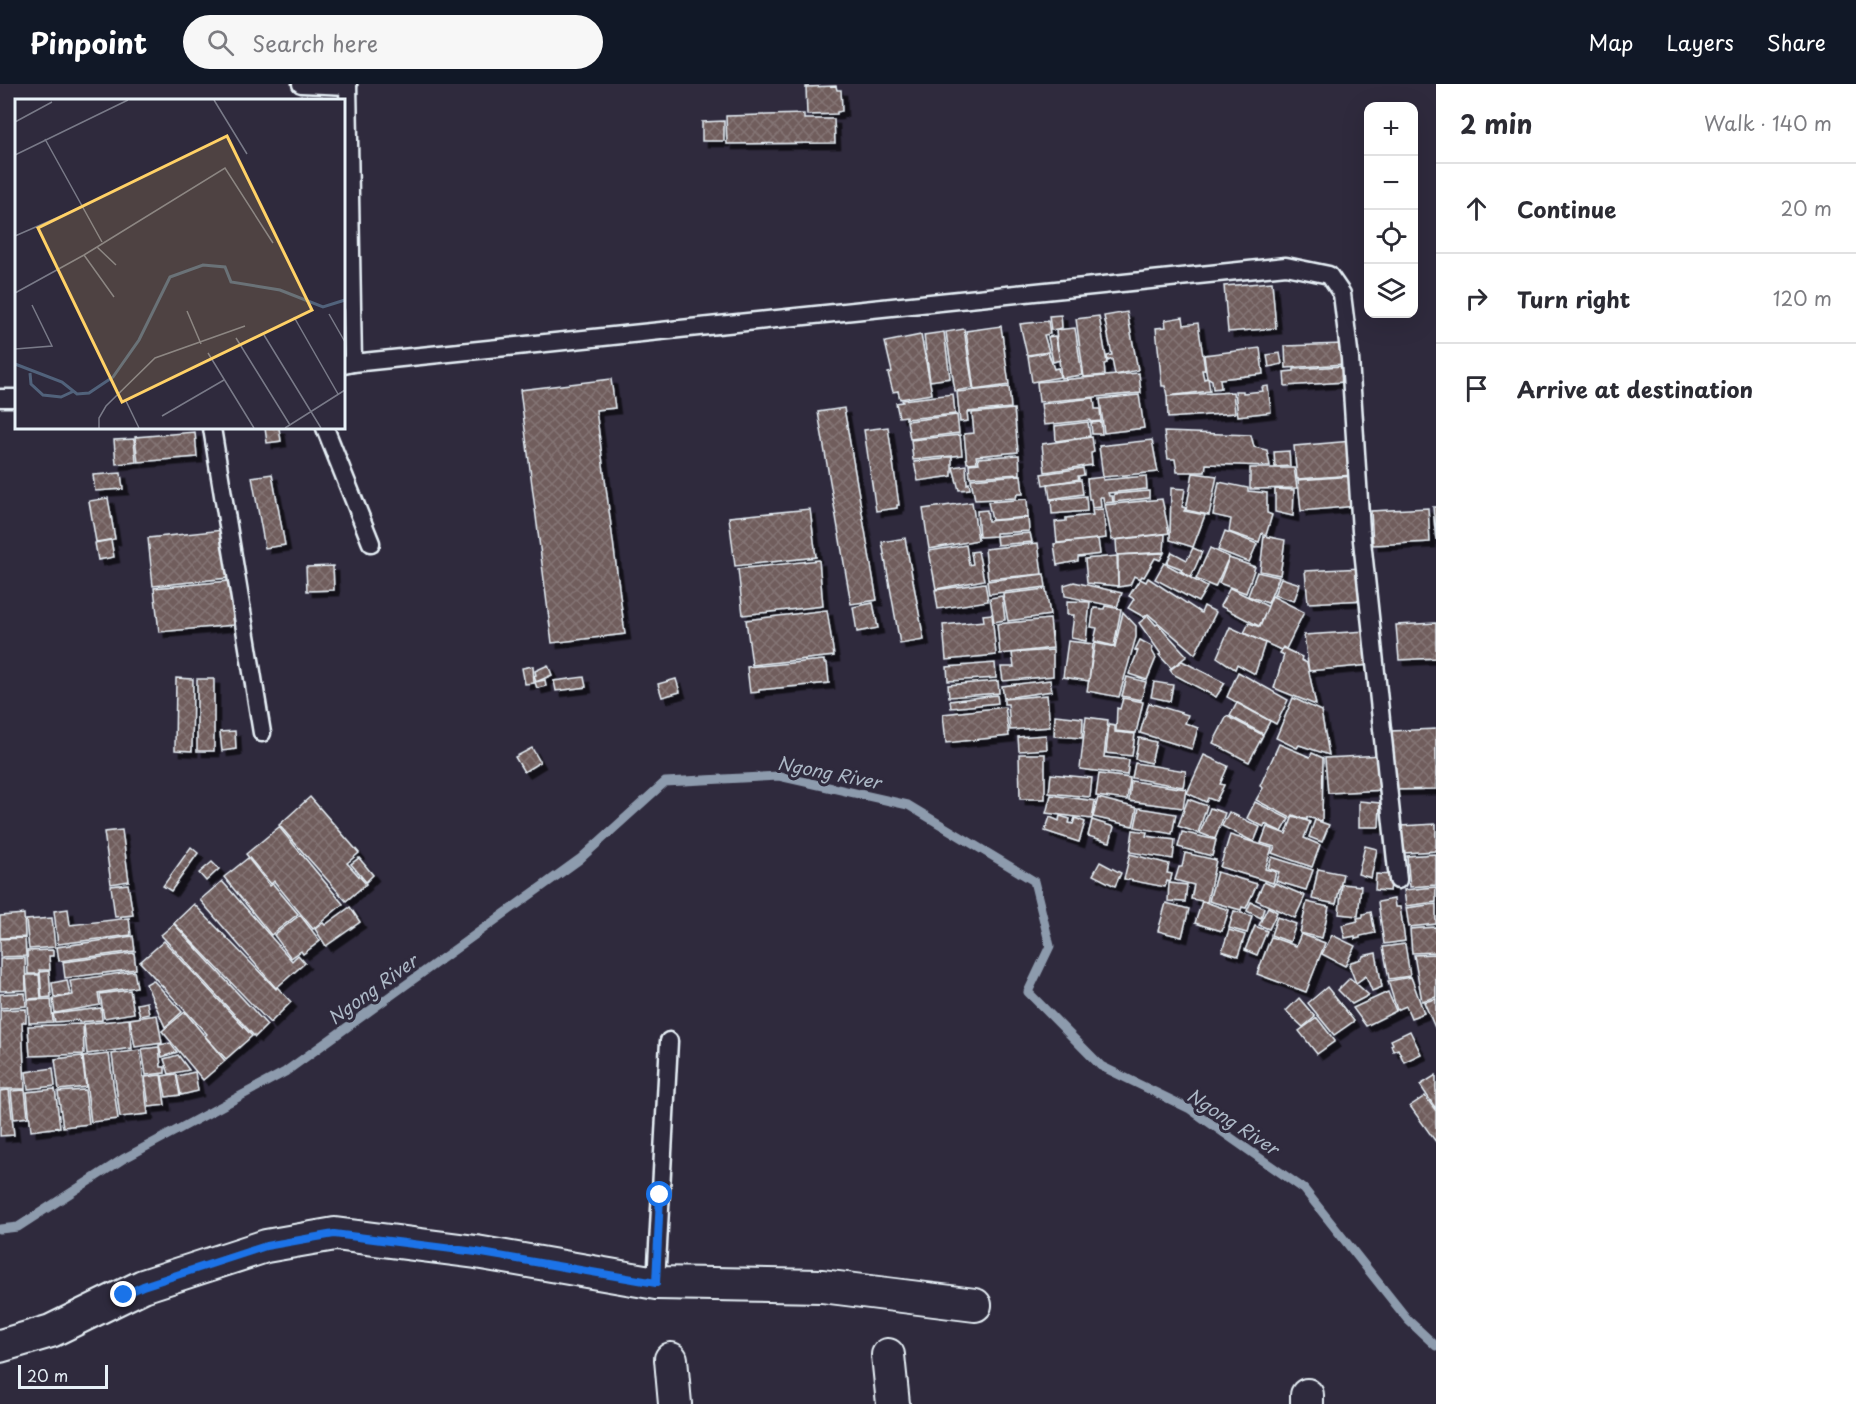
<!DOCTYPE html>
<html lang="en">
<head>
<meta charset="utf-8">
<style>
	body { margin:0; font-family:"Playpen Sans",sans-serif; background:#f7f7f7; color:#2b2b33 }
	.controls { position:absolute; right:18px; top:18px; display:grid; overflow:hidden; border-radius:12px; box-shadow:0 6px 24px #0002 }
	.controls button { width:54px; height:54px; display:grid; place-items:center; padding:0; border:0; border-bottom:2px solid #e1e1e2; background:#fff; color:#2b2b33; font:30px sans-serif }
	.scale { position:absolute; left:18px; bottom:15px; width:90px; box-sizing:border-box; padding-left:6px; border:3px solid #e8f1f8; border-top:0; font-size:16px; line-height:21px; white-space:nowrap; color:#e8f1f8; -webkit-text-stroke:4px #2f2a3d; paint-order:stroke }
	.stop { position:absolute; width:18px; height:18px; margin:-14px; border:4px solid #1a73e8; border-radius:50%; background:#fff }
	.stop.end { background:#1a73e8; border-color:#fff; box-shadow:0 2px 6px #0008 }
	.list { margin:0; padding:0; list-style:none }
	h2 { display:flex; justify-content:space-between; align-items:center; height:78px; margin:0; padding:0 24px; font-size:26px }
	h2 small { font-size:20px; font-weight:400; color:#7c7c81 }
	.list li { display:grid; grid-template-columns:39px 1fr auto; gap:18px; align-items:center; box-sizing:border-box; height:90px; padding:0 24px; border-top:2px solid #e1e1e2 }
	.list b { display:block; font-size:22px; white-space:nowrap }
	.list em { font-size:20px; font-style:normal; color:#7c7c81 }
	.icon { flex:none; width:33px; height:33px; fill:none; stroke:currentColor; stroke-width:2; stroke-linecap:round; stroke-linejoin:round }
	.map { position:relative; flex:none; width:1436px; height:1320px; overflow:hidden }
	header { display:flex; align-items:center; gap:36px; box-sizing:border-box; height:84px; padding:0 30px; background:#111827; color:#fff }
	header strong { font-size:28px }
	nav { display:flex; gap:33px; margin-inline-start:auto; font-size:21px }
	.search { width:420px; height:54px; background:#f7f7f7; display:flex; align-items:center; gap:15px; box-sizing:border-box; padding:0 21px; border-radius:33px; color:#7c7c81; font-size:22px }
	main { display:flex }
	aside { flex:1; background:#fff }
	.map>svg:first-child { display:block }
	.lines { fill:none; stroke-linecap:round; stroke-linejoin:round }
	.stream { stroke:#8d9bad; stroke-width:9 }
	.building { fill:url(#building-cross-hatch); stroke:#e8f1f8; stroke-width:1.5; filter:url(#shadow) }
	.lane-casing { stroke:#e8f1f8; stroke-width:21 }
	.street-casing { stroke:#e8f1f8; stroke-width:36 }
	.lane { stroke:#2f2a3d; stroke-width:16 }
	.street { stroke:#2f2a3d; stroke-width:32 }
	.route { stroke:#1a73e8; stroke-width:8 }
	.labels { text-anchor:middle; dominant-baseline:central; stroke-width:6; stroke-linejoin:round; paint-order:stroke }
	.water-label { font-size:18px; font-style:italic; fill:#acb8c6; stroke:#2f2a3d }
	.inset-river { fill:none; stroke:#51627b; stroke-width:3 }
	.inset-road { fill:none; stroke:#797a88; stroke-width:1.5 }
	.view { fill:#ffd166; fill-opacity:0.15; stroke:#ffd166; stroke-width:3 }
	.inset-edge { fill:none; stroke:#e8f1f8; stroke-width:3 }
</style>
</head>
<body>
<header>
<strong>Pinpoint</strong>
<div class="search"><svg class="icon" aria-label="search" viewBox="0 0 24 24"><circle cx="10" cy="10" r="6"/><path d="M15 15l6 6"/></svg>Search here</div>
<nav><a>Map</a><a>Layers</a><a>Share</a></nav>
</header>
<main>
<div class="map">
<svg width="1436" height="1320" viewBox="0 0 1436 1320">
	<defs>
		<pattern id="building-cross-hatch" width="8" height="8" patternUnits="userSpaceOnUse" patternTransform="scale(1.5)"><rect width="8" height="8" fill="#6f5d5c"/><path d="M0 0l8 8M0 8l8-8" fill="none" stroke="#847574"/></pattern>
		<filter id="shadow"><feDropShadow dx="5.5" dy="5.5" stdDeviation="0" flood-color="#0009"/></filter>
	</defs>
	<rect width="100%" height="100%" fill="#2f2a3d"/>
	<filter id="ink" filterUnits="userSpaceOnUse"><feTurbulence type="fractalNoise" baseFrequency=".0167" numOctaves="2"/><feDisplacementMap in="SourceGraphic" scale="12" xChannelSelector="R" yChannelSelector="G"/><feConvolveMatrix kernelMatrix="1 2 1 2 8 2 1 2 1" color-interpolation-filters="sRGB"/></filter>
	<g filter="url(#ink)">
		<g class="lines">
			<polyline class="stream" points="0,1145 18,1143 123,1075 285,988 580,775 665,698 779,692 908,721 1034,797 1050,862 1028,908 1101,982 1190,1025 1304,1105 1408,1236 1436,1262"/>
		</g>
		<g class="building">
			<polygon points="836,2 837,6 841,6 842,27 837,28 837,30 807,31 806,3"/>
			<polygon points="804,30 804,35 834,35 835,59 727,60 726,32"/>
			<polygon points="724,37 724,57 702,57 702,38"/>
			<polygon points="1272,198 1276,244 1228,248 1224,202"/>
			<polygon points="1127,228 1138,286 1115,291 1112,275 1108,277 1107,272 1112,271 1104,232"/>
			<polygon points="1061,231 1062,244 1051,246 1049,232"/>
			<polygon points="1099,232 1107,279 1104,280 1105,291 1084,293 1076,235"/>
			<polygon points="1183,233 1184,241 1198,239 1205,286 1202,286 1204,295 1208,294 1210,307 1167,312 1165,302 1162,302 1156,244 1166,243 1165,236"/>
			<polygon points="1048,237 1050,250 1044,251 1049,268 1027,271 1020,240"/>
			<polygon points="1001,242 1009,301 974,306 966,247"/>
			<polygon points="1075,244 1082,291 1061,294 1056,246"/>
			<polygon points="964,245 973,304 955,307 946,248"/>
			<polygon points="944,248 950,294 930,297 924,251"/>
			<polygon points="921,251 932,310 900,315 898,307 893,308 888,289 892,288 885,258"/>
			<polygon points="1055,252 1060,276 1053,278 1048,253"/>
			<polygon points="1343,260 1345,280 1286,284 1285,262"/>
			<polygon points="1260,264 1263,290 1220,295 1221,304 1213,305 1212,296 1207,293 1204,271"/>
			<polygon points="1048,268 1054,285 1058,284 1060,293 1032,298 1028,272"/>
			<polygon points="1280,269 1282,280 1269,283 1267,271"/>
			<polygon points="1343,282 1344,298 1285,302 1284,288 1294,287 1294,285"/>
			<polygon points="1139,289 1141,309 1039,318 1037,298"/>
			<polygon points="611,295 615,324 596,326 625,550 552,559 520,306"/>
			<polygon points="1268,302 1271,328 1238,332 1235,307 1243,307 1243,309 1263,307 1262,303"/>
			<polygon points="1009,303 1011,324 967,328 968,337 960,338 957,308"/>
			<polygon points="1233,308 1235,329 1168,334 1167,312"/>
			<polygon points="953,310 955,330 906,335 906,332 899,333 896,319 903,318 902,316"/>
			<polygon points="1139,311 1144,344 1104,349 1100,315"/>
			<polygon points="1094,314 1095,325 1100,325 1101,337 1090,338 1090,336 1044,341 1041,320"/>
			<polygon points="844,324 877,516 851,520 818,328"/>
			<polygon points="1014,325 1018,368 976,372 977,378 967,379 964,350 974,349 972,329"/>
			<polygon points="957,331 959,349 910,355 907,337"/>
			<polygon points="1088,338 1090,352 1056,357 1055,342"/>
			<polygon points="1101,338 1102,350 1092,350 1091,339"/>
			<polygon points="888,343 899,421 897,421 897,424 876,427 864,346"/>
			<polygon points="265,344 279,344 281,357 267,359"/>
			<polygon points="195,348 197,373 138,378 135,353"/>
			<polygon points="1164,348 1251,351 1254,363 1267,366 1270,382 1206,380 1205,388 1177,388 1175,375 1168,375"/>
			<polygon points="960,351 962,371 913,376 911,356"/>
			<polygon points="1092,353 1094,368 1091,369 1092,381 1045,388 1042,360"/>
			<polygon points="134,355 136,378 116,380 114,356"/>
			<polygon points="1152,356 1158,388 1103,393 1099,362"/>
			<polygon points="1352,357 1354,391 1297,395 1294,362"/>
			<polygon points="1289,367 1290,382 1275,383 1274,368"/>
			<polygon points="1019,371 1020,390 970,393 969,380 979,379 978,374"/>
			<polygon points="944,373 952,373 952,392 918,397 914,378 943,375"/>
			<polygon points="966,381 967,400 969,399 970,405 959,406 953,383"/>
			<polygon points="1083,384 1084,391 1078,392 1079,395 1043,401 1041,390"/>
			<polygon points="1250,384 1294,384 1297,404 1250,405"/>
			<polygon points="121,389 123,405 95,407 93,391"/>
			<polygon points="1193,389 1217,392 1209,431 1186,426"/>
			<polygon points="272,390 285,461 265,464 252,393"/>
			<polygon points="1021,391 1023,410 1017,410 1016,414 975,416 971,395"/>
			<polygon points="1146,392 1147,405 1108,409 1109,412 1112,412 1113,418 1104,419 1103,413 1100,413 1101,423 1092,424 1091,415 1089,415 1087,395 1103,393 1103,396"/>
			<polygon points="1354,392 1357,422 1301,427 1298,396"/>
			<polygon points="1081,396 1083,410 1050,415 1048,400"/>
			<polygon points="1219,398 1248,404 1248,407 1267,409 1267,429 1272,431 1266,451 1262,449 1259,458 1229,448 1231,435 1213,431"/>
			<polygon points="1171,404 1185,405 1182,423 1186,424 1184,427 1205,431 1193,463 1170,456"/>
			<polygon points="1275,405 1294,406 1293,432 1275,428"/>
			<polygon points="1149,407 1149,414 1114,418 1114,410"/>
			<polygon points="1086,412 1087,427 1052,430 1051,416"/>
			<polygon points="108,414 115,455 96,458 89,417"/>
			<polygon points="1027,415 1028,433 992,436 988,418"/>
			<polygon points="1162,415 1169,449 1112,456 1105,421"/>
			<polygon points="972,418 978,456 929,465 923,425"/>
			<polygon points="1433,423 1436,423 1436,456"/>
			<polygon points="1428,424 1430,458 1373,461 1371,427"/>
			<polygon points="810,425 816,473 735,482 729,433"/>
			<polygon points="1103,425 1106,454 1057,459 1055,438 1066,437 1066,434 1093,431 1092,426"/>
			<polygon points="987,426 988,437 1028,434 1029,447 996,449 996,452 979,453 977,427"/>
			<polygon points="223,446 228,494 153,502 148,454"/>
			<polygon points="1225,447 1257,460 1249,478 1218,466"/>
			<polygon points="1030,449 1032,458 997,461 996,452"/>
			<polygon points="1165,450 1164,468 1117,471 1116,456"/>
			<polygon points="1264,452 1285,456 1280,491 1260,487"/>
			<polygon points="905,454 924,556 900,560 882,458"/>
			<polygon points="1098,455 1100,470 1078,473 1078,477 1057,481 1054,460"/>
			<polygon points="111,456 114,473 98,476 95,459"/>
			<polygon points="1038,459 1042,490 988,495 985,465"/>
			<polygon points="966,461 969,481 973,480 971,468 978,467 984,496 936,505 929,467"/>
			<polygon points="1193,464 1202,468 1191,493 1181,487 1182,485 1167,479 1172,468 1187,476"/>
			<polygon points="1210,464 1229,473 1215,503 1196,495"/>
			<polygon points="1164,469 1160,476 1155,474 1144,493 1142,492 1140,495 1134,492 1130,501 1118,503 1118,471"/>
			<polygon points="1117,472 1118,502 1087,499 1085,475"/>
			<polygon points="1229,474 1255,483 1246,509 1219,499"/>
			<polygon points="819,476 823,522 743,531 738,485"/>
			<polygon points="1164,479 1207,503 1198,518 1155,495"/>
			<polygon points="333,482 334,506 307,507 306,483"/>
			<polygon points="1362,484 1366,516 1308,519 1305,487"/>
			<polygon points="1257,488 1279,493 1268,519 1248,512"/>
			<polygon points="1044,490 1046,503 989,510 987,497"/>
			<polygon points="1148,494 1201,529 1204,522 1216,528 1195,570 1148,530 1144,533 1128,524 1134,515 1129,512 1140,495 1146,498"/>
			<polygon points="1281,494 1300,500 1294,517 1274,511"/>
			<polygon points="229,497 234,541 159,548 154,504"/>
			<polygon points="1074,498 1122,509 1117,523 1065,512 1064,501"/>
			<polygon points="985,499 988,517 938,525 935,506"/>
			<polygon points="1230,504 1269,523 1259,542 1220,522"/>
			<polygon points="1046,505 1050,531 1008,537 1003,510"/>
			<polygon points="1002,512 1005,536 994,538 990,514"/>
			<polygon points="1272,512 1304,528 1286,565 1283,563 1281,566 1244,549 1249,539 1260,543"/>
			<polygon points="1067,517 1090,518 1086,557 1071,554 1074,531 1067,531"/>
			<polygon points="873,519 878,544 857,548 853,523"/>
			<polygon points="1105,522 1121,525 1114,562 1094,557 1097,544 1091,543 1094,524 1104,525"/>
			<polygon points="827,526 834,572 752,581 746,536"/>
			<polygon points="1123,528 1136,542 1136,553 1119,613 1087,607 1095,559 1115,563"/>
			<polygon points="992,530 996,571 946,576 943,541 984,537 983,531"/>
			<polygon points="1148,532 1156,541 1158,540 1187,572 1171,584 1159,571 1161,570 1139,539"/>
			<polygon points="1050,535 1053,564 1000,570 997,540"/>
			<polygon points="1436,539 1436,574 1399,576 1396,541"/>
			<polygon points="1230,543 1265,559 1255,590 1237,580 1235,585 1217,573"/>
			<polygon points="1366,547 1370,581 1309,587 1304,551"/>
			<polygon points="1140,556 1153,563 1152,567 1156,574 1147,596 1129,590 1138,567 1135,566"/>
			<polygon points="1068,557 1093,560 1089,597 1063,593"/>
			<polygon points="1283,564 1302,573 1301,576 1307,579 1316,621 1274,604 1284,571 1280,569"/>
			<polygon points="1053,566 1053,592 1003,597 1001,583 1014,583 1012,569"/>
			<polygon points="824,576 824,579 827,579 829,599 759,606 759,608 750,609 747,583"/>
			<polygon points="1182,577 1225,599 1216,613 1173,590 1170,586"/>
			<polygon points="995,579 996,594 948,597 947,583"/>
			<polygon points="548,581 552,591 536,598 534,592 536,591 535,587"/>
			<polygon points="533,582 534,599 525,600 522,584"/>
			<polygon points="1238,588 1288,616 1276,640 1227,613"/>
			<polygon points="584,593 586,603 556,607 554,597"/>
			<polygon points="1127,593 1146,598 1141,616 1122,612"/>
			<polygon points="176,594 193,595 192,667 175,666"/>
			<rect x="197" y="595" width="17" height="72"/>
			<polygon points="676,595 680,608 662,613 658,600"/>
			<polygon points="545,596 546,602 537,604 535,598"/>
			<polygon points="1050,596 1052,607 1004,614 1002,602"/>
			<polygon points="998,597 999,609 949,613 948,601"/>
			<polygon points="1154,598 1173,601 1170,617 1151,613"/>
			<polygon points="997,611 998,619 951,624 950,617"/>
			<polygon points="1047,611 1050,643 1010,646 1008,620 1004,620 1004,615"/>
			<polygon points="1123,614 1143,618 1136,649 1116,647 1117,624 1120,625"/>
			<polygon points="1293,614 1321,627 1329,671 1299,661 1297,664 1276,654"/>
			<polygon points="1149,619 1188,631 1185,639 1198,644 1192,665 1140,649"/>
			<polygon points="1237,619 1270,637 1263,650 1230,632"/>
			<polygon points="1005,623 1009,652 946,659 943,630"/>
			<polygon points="1055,631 1083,634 1082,654 1054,652"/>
			<polygon points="1227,632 1263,651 1249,678 1213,659"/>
			<polygon points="1086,633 1108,636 1104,673 1129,676 1127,691 1080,685"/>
			<polygon points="1109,641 1115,642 1115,648 1135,650 1132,672 1106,669"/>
			<polygon points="1436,645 1436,705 1393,706 1391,647"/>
			<polygon points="235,647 236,665 222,667 220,648"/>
			<polygon points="1046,651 1047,665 1019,667 1018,653"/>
			<polygon points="1139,654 1156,658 1151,679 1135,675"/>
			<polygon points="1279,660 1310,673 1312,669 1323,674 1322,737 1307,733 1307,736 1293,731 1291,734 1256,716 1263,704 1260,702"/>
			<polygon points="532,664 540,678 524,688 515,673"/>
			<polygon points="1019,670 1045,670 1045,715 1020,715"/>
			<polygon points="1204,671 1228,682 1220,700 1224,701 1216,717 1208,714 1206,718 1187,709"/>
			<polygon points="1383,671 1385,706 1328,709 1325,674"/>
			<polygon points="1135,679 1186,687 1183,703 1132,694"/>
			<polygon points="1051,690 1092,694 1090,713 1049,709"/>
			<polygon points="1099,690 1130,694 1127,716 1096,712"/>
			<polygon points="1131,697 1186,705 1183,724 1129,717"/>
			<polygon points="1051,711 1095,717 1092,735 1046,729"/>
			<polygon points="310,713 359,769 347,779 366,800 346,817 279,741"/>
			<polygon points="1098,714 1137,724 1133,742 1093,733"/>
			<polygon points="1188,715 1207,722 1198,749 1178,742"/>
			<polygon points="1359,717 1380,719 1379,743 1359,743"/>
			<polygon points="1255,718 1289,735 1282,748 1265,740 1264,743 1247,734"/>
			<polygon points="1139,724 1176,730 1172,750 1135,743"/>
			<polygon points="1210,724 1225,729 1215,755 1200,749"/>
			<polygon points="1229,728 1260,743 1254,758 1222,742"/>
			<polygon points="1060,732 1070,735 1069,739 1073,740 1075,734 1085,738 1079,758 1045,747 1050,733 1059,737"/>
			<polygon points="1293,732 1310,738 1304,754 1320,761 1312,783 1272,769 1275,763 1261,759 1267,743 1286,750"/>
			<polygon points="1092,736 1114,743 1110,758 1088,752"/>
			<polygon points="1315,736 1329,741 1322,758 1309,753"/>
			<polygon points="1436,740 1436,767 1403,769 1400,742"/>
			<polygon points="279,743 343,820 313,845 274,797 271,800 246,770"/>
			<polygon points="122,746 129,797 111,800 104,748"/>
			<polygon points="1133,746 1147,748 1146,752 1175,756 1173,775 1130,768"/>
			<polygon points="1182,748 1216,756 1212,772 1178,763"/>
			<polygon points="1230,751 1272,764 1265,785 1276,788 1273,799 1220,783"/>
			<polygon points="1365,762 1377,765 1371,794 1358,790"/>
			<polygon points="191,763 198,769 171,807 163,802"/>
			<polygon points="1185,769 1216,776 1207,818 1191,815 1194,801 1175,796 1179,783 1182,783"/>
			<polygon points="1130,770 1169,780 1167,789 1172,790 1170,798 1167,797 1165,803 1124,795"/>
			<polygon points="1436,770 1436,801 1410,803 1407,772"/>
			<polygon points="1272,773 1313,786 1306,806 1276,797 1279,788 1268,784"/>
			<polygon points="248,774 270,802 273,800 298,830 271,851 224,793"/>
			<polygon points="359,774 373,791 366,798 351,780"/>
			<polygon points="212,778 219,785 206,797 199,789"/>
			<polygon points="1100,778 1121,789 1115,802 1093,791"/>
			<polygon points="1318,785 1343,790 1336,820 1312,815"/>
			<polygon points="1217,788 1257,800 1246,824 1242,823 1241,826 1209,817"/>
			<polygon points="1376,790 1392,791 1390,807 1375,806"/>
			<polygon points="222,797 292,877 298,871 305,879 276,904 200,816"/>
			<polygon points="1264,798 1273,802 1275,799 1305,812 1295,834 1256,816"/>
			<polygon points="1169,799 1187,801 1185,818 1168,817"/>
			<polygon points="128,800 133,831 115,833 111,802"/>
			<polygon points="1342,800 1361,802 1358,832 1339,830"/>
			<polygon points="1436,803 1436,818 1406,822 1404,806"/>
			<polygon points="1394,815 1395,823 1400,823 1405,857 1384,860 1378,818"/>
			<polygon points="1202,817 1229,826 1222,847 1195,839"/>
			<polygon points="1251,818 1264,824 1261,834 1247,827"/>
			<polygon points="1307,818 1329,823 1322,854 1300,849"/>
			<polygon points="1166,819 1189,825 1182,853 1158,847"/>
			<polygon points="194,820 276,905 277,903 291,918 270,939 174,839"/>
			<polygon points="1436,820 1436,840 1409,843 1406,824"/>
			<polygon points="350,823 360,838 326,862 315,845 323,839 325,841"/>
			<polygon points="1268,823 1277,828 1269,845 1259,841"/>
			<polygon points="68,825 70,841 129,834 131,851 58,860 54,827"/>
			<polygon points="1234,827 1252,832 1247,849 1229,844"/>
			<polygon points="1371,828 1375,849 1360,852 1360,854 1355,855 1355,852 1345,854 1342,841 1358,837 1357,834 1363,833 1363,830"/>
			<polygon points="24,830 25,853 0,854 0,832"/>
			<polygon points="300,831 320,857 303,870 301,867 291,874 274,851"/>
			<polygon points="1277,833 1296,840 1290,858 1271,851"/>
			<polygon points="52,834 55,863 29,865 26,836"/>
			<polygon points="174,840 267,941 255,953 161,851"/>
			<polygon points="1255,842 1267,847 1257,871 1245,866"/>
			<polygon points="1436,843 1436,868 1412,869 1410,845"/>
			<polygon points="1229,846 1245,851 1238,872 1222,867"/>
			<polygon points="1301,850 1325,859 1306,908 1257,890 1271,853 1296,862"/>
			<polygon points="1332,851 1355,862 1345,882 1322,870"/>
			<polygon points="133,852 135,867 59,877 57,863"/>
			<polygon points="25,854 26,872 0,873 0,855"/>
			<polygon points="164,857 252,952 226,975 205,952 207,950 140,878"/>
			<polygon points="1405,860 1410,892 1389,895 1383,863"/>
			<polygon points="53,866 53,872 49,872 50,886 39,886 40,890 28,890 27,867"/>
			<polygon points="134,869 136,885 65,894 63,878"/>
			<polygon points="1376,869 1382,903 1372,907 1366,892 1356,899 1349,881 1351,878 1362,875 1363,872"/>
			<polygon points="1436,870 1436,913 1422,917 1414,871"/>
			<polygon points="25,874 26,906 0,907 0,875"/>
			<polygon points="49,887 51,913 42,914 40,888"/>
			<polygon points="134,887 137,903 98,909 100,921 55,929 53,915 73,911 70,897"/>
			<polygon points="26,891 39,891 41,914 28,915"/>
			<polygon points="1411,893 1424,929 1411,934 1406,922 1397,926 1388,897"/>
			<polygon points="1350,894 1369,911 1352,920 1338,906"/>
			<polygon points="67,896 70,911 54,913 52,899"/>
			<polygon points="153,896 182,928 165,943 146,900"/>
			<polygon points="1327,903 1354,937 1334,951 1308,919"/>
			<polygon points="130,906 134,929 104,934 100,910"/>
			<polygon points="1388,908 1396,927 1366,942 1353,924"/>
			<polygon points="25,909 26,922 0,924 0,910"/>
			<polygon points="1299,914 1315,933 1303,943 1286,927"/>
			<polygon points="51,915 53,938 29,939 28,916"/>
			<polygon points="1436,915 1436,946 1424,918"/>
			<polygon points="147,918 149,930 140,932 137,920"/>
			<polygon points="101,924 102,936 79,938 78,936 55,938 53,930"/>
			<polygon points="26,925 26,938 22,938 25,1005 0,1005 0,926"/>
			<polygon points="185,928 225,977 203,996 162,947"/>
			<polygon points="157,931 162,959 135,963 130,935"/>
			<polygon points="1317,934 1335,957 1317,970 1299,947"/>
			<polygon points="129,935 132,964 87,970 84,940"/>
			<polygon points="83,940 84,970 30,972 28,942"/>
			<polygon points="1410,947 1421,970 1404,978 1398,965 1393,967 1391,961 1393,960 1391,956"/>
			<polygon points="170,959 177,968 162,973 159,961"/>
			<polygon points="159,963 161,983 165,983 165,989 146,991 142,965"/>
			<polygon points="140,966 148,1030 120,1033 112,970"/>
			<polygon points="109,970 118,1035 91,1038 83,973"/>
			<polygon points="178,971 189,986 169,990 164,975"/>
			<polygon points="82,972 86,1003 59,1006 55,975"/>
			<polygon points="53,984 55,1002 28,1005 26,988"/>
			<polygon points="195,988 198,1007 181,1011 177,992"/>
			<polygon points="176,990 180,1011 166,1013 162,992"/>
			<polygon points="161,991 165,1021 149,1023 145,993"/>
			<polygon points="1436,991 1436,1025 1420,1001"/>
			<polygon points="55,1005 60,1043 31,1047 27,1008"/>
			<polygon points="9,1006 14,1051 0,1052 0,1007"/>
			<polygon points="25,1006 28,1033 14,1035 11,1007"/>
			<polygon points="85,1006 89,1040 63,1043 58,1008"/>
			<polygon points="1425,1012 1436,1027 1436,1058 1410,1022"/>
		</g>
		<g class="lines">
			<g class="lane-casing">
				<g id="lane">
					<polyline points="301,0 348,2"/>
					<polyline points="348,0 353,279"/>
					<polyline points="344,281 353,279 1286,182 1329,191 1342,210 1350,275 1361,447 1398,796"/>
					<polyline points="0,314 16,314"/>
					<polyline points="212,344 262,649"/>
					<polyline points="325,344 371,459"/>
					<polyline points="656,1199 669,957"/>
				</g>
			</g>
			<g class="street-casing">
				<g id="street">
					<polyline points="0,1262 51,1247 143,1202 266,1162 335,1150 476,1168 656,1199 822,1202 975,1221"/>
					<polyline points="888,1271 893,1320"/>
					<polyline points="671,1275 675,1320"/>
					<polyline points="1307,1320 1307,1311"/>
				</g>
			</g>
			<use href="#lane" class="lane"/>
			<use href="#street" class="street"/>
		</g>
	</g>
	<g class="lines" filter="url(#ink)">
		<polyline class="route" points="124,1211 143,1202 266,1162 334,1150 476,1168 656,1199 660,1111"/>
	</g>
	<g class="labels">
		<g class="water-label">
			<text transform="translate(829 688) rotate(11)">Ngong River</text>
			<text transform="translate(372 905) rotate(-36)">Ngong River</text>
			<text transform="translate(1233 1037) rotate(33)">Ngong River</text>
		</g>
	</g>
	<g transform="translate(15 15)">
		<rect width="330" height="330" fill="#2f2a3d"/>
		<path class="inset-river" d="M0,265L47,283L62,295L74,294L98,278L124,241L155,178L188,166L210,168L216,183L265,191L308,208L330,201M15,274L16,285L28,296L46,298L59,292"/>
		<path class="inset-road" d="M199,1L232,55M0,23L37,3M30,40L87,143M0,56L113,1M0,137L69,107M82,148L101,166M69,156L99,198M0,194L69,156L210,69L258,144M172,212L186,245M314,215L330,243M279,218L323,295M249,236L306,329M221,239L275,326M0,250L37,247L17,206M193,254L239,329M111,302L124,329M147,317L209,281M84,329V319L91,307L140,259L230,227M270,329L330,291"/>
		<path class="view" d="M212,37L297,211L107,303L23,129Z"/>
		<rect width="330" height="330" class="inset-edge"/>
	</g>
</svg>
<div class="controls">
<button>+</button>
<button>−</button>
<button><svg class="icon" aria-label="locate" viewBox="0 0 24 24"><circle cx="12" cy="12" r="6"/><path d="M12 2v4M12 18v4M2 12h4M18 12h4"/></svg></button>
<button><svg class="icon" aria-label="layers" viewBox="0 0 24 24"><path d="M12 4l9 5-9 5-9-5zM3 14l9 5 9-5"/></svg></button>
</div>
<div class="scale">20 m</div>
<div class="stop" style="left:660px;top:1111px"></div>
<div class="stop end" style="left:124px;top:1211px"></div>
</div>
<aside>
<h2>2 min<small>Walk · 140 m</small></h2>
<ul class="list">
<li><svg class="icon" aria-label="ahead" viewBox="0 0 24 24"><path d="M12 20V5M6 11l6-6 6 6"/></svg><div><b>Continue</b></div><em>20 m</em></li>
<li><svg class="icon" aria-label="right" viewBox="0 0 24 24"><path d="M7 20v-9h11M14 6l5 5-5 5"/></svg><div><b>Turn right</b></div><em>120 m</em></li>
<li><svg class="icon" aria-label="arrive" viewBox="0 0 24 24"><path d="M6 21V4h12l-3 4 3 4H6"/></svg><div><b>Arrive at destination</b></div></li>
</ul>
</aside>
</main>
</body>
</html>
